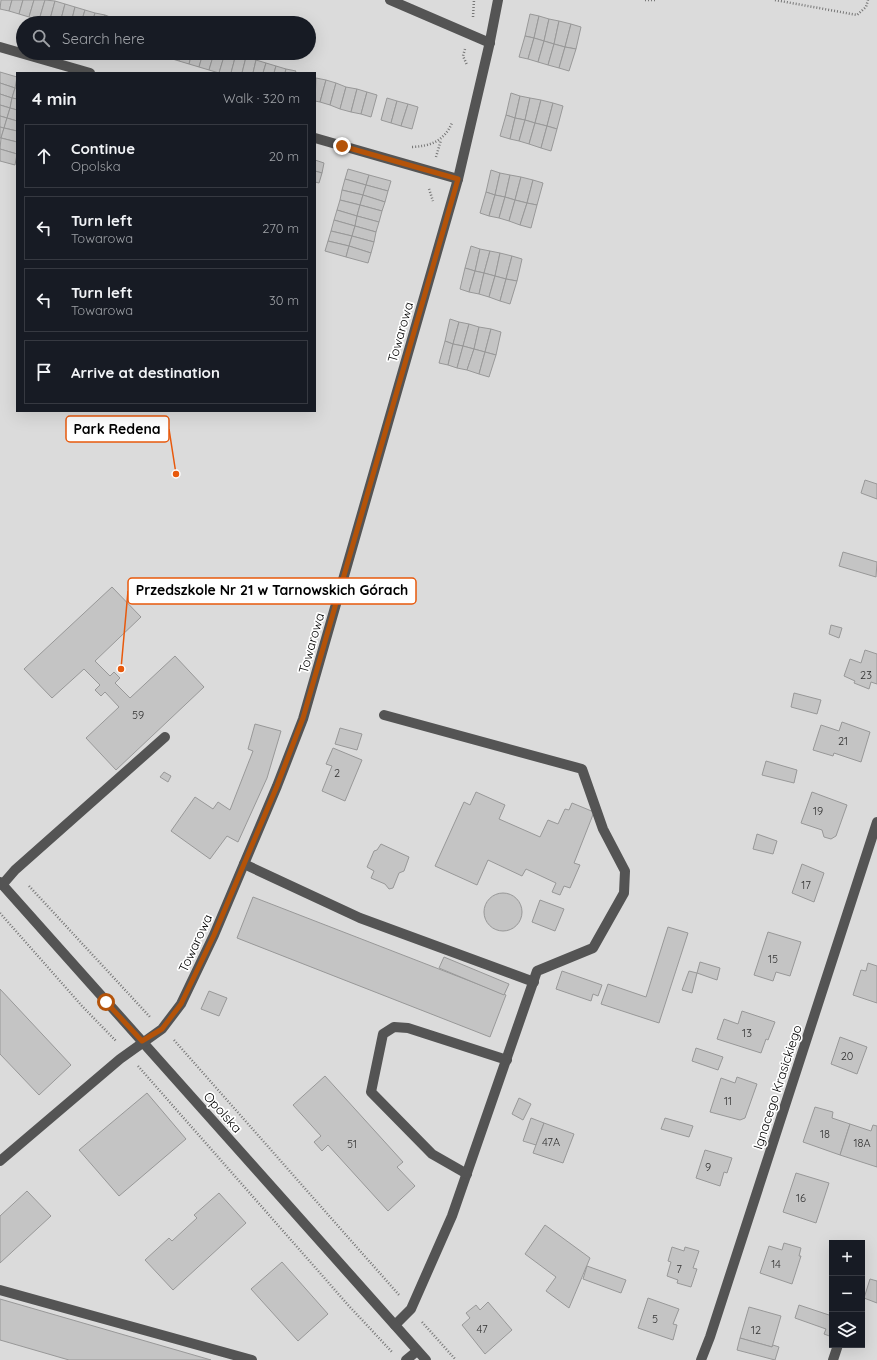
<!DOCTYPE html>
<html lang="en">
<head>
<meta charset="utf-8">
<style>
	body { margin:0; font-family:Quicksand,sans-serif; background:#20242c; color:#f1f3f6 }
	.controls { position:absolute; right:12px; bottom:12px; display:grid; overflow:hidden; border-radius:0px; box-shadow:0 4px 16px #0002 }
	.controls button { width:36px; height:36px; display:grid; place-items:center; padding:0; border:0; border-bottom:1px solid #363941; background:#171b24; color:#f1f3f6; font:20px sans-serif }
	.stop { position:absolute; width:12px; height:12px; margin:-9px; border:3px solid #b45309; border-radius:50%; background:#fff }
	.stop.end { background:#b45309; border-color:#fff; box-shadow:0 1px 4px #0008 }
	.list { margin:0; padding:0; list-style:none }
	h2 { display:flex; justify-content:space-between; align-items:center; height:52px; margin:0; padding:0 16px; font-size:17px }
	h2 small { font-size:13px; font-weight:400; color:#9ea1a6 }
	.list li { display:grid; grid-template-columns:26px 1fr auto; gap:12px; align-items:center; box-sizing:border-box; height:64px; margin:0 8px 8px; padding:0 8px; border:1px solid #363941; border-radius:0px }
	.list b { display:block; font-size:15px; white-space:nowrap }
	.list p { margin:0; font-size:13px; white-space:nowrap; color:#9ea1a6 }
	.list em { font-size:13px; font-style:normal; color:#9ea1a6 }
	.icon { flex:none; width:22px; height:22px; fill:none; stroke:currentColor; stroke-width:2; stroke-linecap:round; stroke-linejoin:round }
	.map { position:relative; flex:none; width:877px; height:1360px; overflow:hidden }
	.search { position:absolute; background:#171b24; box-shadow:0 4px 16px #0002; left:16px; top:16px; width:300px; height:44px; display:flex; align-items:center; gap:10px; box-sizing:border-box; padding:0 14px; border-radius:22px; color:#9ea1a6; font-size:15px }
	.panel { position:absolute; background:#171b24; box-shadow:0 4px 16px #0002; left:16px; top:72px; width:300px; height:340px; border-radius:0px }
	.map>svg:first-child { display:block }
	.green { fill:#dbdbdb; fill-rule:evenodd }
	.building { fill:#c4c4c4; stroke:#989898 }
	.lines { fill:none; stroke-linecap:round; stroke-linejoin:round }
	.path { stroke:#767676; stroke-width:2.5; stroke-dasharray:1 2; stroke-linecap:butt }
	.minor { stroke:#545454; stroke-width:10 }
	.route { stroke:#b45309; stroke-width:5 }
	.labels { text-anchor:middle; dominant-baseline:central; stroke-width:3.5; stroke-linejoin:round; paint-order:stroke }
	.number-label { font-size:11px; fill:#313131 }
	.street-label { font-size:13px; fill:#000; stroke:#fff }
	.leader { fill:none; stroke:#e8590c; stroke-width:1.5 }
	.callout-dot { fill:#e8590c; stroke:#fff; stroke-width:1.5 }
	.callout { fill:#fff; stroke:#e8590c; stroke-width:1.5 }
	.callout-label { font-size:14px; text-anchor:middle; font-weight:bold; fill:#000 }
</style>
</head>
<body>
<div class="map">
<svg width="877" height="1360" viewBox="0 0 877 1360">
	<rect width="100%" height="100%" fill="#fff"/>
	<path class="green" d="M0,0H877V1360H0ZM23,23H309V53H23ZM17,73H315V411H17ZM832,1243H862V1345H832Z"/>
	<g class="building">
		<polygon points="1,0 12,0 9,11 0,9"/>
		<polygon points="12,0 23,0 19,14 9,11"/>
		<polygon points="23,0 34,0 29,17 19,14"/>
		<polygon points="34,0 45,0 39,20 29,17"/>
		<polygon points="45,0 55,1 49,23 39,20"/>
		<polygon points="55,1 65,4 60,23 49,23"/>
		<polygon points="65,4 75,7 71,23 60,23"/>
		<polygon points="75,7 85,10 81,23 71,23"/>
		<polygon points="85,10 95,13 92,23 81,23"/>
		<polygon points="95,13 105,15 103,23 92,23"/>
		<polygon points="530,14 539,16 534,38 525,36"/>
		<polygon points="105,15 115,19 114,23 103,23"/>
		<polygon points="539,16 549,19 544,41 534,38"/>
		<polygon points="115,19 125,22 125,23 114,23"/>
		<polygon points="549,19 559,21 554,44 544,41"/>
		<polygon points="559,21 571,24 565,47 554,44"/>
		<polygon points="571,24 581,27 576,49 565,47"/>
		<polygon points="525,36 534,38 528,59 519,57"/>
		<polygon points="534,38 544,41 538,62 528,59"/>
		<polygon points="544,41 554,44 548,65 538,62"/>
		<polygon points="554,44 565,47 559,68 548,65"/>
		<polygon points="565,47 576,49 569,71 559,68"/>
		<polygon points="159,53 170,53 169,58 159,55"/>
		<polygon points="170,53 181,53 179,61 169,58"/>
		<polygon points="181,53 192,53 189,64 179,61"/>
		<polygon points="192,53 203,53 199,67 189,64"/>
		<polygon points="203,53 214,53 209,70 199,67"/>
		<polygon points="214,53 225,53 219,73 209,70"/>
		<polygon points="225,53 236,54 231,73 219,73"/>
		<polygon points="236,54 246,57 242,73 231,73"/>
		<polygon points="246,57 256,60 253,73 242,73"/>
		<polygon points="256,60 266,63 263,73 253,73"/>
		<polygon points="266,63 276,66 274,73 263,73"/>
		<polygon points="276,66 286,69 285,73 274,73"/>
		<polygon points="286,69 296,71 295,73 285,73"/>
		<polygon points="0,72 17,77 15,88 0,83"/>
		<polygon points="316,78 326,80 320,102 315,101"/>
		<polygon points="326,80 336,83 330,105 320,102"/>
		<polygon points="0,83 15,88 12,98 0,94"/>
		<polygon points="336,83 346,87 340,109 330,105"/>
		<polygon points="346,87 357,89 351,112 340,109"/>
		<polygon points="15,88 17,88 17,99 12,98"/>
		<polygon points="357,89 367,92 361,114 351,112"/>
		<polygon points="367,92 377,95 371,117 361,114"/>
		<polygon points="511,93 520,96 515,118 506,115"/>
		<polygon points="0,94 12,98 10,108 0,105"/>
		<polygon points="520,96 530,98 525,120 515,118"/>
		<polygon points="12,98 17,99 17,110 10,108"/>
		<polygon points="387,98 397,101 391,123 381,120"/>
		<polygon points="530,98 541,100 535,123 525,120"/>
		<polygon points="541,100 553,103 547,126 535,123"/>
		<polygon points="397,101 408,104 401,126 391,123"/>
		<polygon points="553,103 563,106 557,129 547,126"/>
		<polygon points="408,104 418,107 412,129 401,126"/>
		<polygon points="0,105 10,108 7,118 0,116"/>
		<polygon points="10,108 17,110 17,121 7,118"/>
		<polygon points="506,115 515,118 510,139 500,136"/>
		<polygon points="0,116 7,118 4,128 0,127"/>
		<polygon points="7,118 17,121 17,131 4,128"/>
		<polygon points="515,118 525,120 519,141 510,139"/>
		<polygon points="525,120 535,123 529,144 519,141"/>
		<polygon points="535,123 547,126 541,148 529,144"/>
		<polygon points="547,126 557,129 551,151 541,148"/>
		<polygon points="0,127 4,128 1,138 0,138"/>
		<polygon points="4,128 17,131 17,142 1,138"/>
		<polygon points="1,138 17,142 17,154 0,149"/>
		<polygon points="0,149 17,154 15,165 0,161"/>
		<polygon points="315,160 324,163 322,173 315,171"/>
		<polygon points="348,169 369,175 366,185 345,179"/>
		<polygon points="491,170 500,173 495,195 486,192"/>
		<polygon points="315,171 322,173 319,183 315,182"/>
		<polygon points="500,173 510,175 505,197 495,195"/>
		<polygon points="369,175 391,181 388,191 366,185"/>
		<polygon points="510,175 521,177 515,200 505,197"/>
		<polygon points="521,177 533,180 527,203 515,200"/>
		<polygon points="345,179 366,185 363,195 342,190"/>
		<polygon points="533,180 543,183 537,205 527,203"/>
		<polygon points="366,185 388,191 385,202 363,195"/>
		<polygon points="342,190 363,195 360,205 340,200"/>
		<polygon points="486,192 495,195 489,216 480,213"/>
		<polygon points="363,195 385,202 382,211 360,205"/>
		<polygon points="495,195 505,197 499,218 489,216"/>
		<polygon points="505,197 515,200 509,221 499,218"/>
		<polygon points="340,200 360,205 357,216 337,210"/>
		<polygon points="515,200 527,203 520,225 509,221"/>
		<polygon points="527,203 537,205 531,228 520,225"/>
		<polygon points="360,205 382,211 379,222 357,216"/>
		<polygon points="337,210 357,216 355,226 334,220"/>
		<polygon points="357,216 379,222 376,232 355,226"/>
		<polygon points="334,220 355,226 352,236 331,231"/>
		<polygon points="355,226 376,232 374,242 352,236"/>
		<polygon points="331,231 352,236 349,246 328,241"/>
		<polygon points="352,236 374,242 371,253 349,246"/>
		<polygon points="328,241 349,246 346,257 325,251"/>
		<polygon points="349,246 371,253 368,263 346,257"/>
		<polygon points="471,246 480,249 475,271 465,268"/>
		<polygon points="480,249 490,251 484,273 475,271"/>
		<polygon points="490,251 500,253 495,276 484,273"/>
		<polygon points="500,253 512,256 506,279 495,276"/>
		<polygon points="512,256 522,259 517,281 506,279"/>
		<polygon points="465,268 475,271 469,292 460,289"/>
		<polygon points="475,271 484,273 479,294 469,292"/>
		<polygon points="484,273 495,276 489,297 479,294"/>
		<polygon points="495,276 506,279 500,301 489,297"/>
		<polygon points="506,279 517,281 510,304 500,301"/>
		<polygon points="450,319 459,322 453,344 445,341"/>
		<polygon points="459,322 469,324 463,346 453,344"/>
		<polygon points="469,324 479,327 474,349 463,346"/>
		<polygon points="479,327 491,329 485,352 474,349"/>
		<polygon points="491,329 501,332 496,355 485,352"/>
		<polygon points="445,341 453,344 448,365 439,363"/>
		<polygon points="453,344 463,346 457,368 448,365"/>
		<polygon points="463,346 474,349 467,370 457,368"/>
		<polygon points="474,349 485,352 479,374 467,370"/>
		<polygon points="485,352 496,355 489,377 479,374"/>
		<polygon points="865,480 877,484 877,499 861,493"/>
		<polygon points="843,552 877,562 876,577 839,566"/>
		<polygon points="112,587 141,617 95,661 110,676 114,672 120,678 115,683 130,698 175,656 204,687 116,770 86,738 119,707 105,692 101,696 95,690 100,685 84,669 52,698 24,669"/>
		<polygon points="831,625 842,628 839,638 829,634"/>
		<polygon points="865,650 877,654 877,684 871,682 869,689 854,683 855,681 844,676 850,659 861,663"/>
		<polygon points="794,693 821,700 817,714 791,707"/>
		<polygon points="842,722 870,732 861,762 834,753 833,756 813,750 821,725 839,731"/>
		<polygon points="255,724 281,731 267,778 238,842 227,836 210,859 171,831 195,797 213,809 218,802 230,810 253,751 248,749"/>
		<polygon points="340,728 362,734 357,750 335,744"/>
		<polygon points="333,748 362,760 345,801 322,791 332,766 326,764"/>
		<polygon points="766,761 797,770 794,783 762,775"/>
		<polygon points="164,772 171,776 168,782 160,777"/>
		<polygon points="476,792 505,805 499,819 540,837 548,820 558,824 565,809 569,810 572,803 594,812 574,863 580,865 570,888 564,886 560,895 552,892 556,883 526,869 522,876 488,860 477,885 435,866 464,802 470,805"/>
		<polygon points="812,792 847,805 836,836 831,839 824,837 822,830 801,823"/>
		<polygon points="757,834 777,841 773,854 753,849"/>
		<polygon points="381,844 409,857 404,871 399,873 393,888 389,889 385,884 371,878 374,871 367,867 374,851 377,850"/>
		<polygon points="802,864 824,873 814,902 792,893"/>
		<circle cx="503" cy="912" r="19"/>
		<polygon points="253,897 506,995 490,1037 237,938"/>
		<polygon points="540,900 564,909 555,931 532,922"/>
		<polygon points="668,927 688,933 659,1023 601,1004 608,984 646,997"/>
		<polygon points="768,932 801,942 790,976 776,972 773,981 754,975"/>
		<polygon points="444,957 509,984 504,995 439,968"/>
		<polygon points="700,962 720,968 717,980 697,973"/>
		<polygon points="868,963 877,966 877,1003 853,995 861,970 866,971"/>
		<polygon points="562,971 602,985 598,996 593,994 591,1001 556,989"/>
		<polygon points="689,971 697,973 692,993 682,990"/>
		<polygon points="0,989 71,1065 39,1095 0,1054"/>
		<polygon points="209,991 227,998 219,1016 201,1009"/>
		<polygon points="742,1011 775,1022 768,1040 766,1039 761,1053 717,1039 724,1019 738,1024"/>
		<polygon points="840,1037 867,1047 857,1074 831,1064"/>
		<polygon points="696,1048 723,1057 718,1070 692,1061"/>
		<polygon points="325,1076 403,1162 397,1167 415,1186 388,1211 328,1145 322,1151 314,1142 321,1136 293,1105"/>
		<polygon points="737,1077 757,1084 745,1118 740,1120 710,1112 721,1078 735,1083"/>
		<polygon points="147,1093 186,1139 119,1196 79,1150"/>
		<polygon points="519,1098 531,1104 523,1120 512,1114"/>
		<polygon points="815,1107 833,1112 832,1118 850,1124 840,1155 803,1142"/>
		<polygon points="531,1118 544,1123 536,1145 523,1141"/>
		<polygon points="665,1118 693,1126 689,1137 661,1129"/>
		<polygon points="544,1123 574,1134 563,1163 533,1153"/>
		<polygon points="850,1124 871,1131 873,1125 877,1126 877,1167 840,1155"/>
		<polygon points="705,1150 732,1158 727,1173 724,1172 720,1186 696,1178"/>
		<polygon points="796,1173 829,1183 816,1223 783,1212"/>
		<polygon points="27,1191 51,1216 0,1263 0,1216"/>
		<polygon points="219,1193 246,1223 173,1290 145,1260 169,1238 172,1241 197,1218 194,1215"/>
		<polygon points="545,1225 590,1258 569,1308 546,1291 556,1277 525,1254"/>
		<polygon points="784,1243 801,1248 799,1256 801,1256 792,1284 760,1273 769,1246 782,1250"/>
		<polygon points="672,1247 684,1251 685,1247 699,1251 693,1268 697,1269 691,1287 677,1283 678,1280 667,1276 671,1262 668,1261"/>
		<polygon points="282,1262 328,1314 298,1341 251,1289"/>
		<polygon points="587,1266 626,1280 621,1293 583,1279"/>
		<polygon points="870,1279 877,1281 877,1303 864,1298"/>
		<polygon points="648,1298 679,1309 673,1324 677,1325 673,1340 638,1328"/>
		<polygon points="0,1299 211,1360 69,1360 0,1340"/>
		<polygon points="488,1302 512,1330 485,1354 462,1325 470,1318 466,1313 476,1305 480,1310"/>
		<polygon points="799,1305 832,1316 832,1337 824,1334 826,1329 795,1318"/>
		<polygon points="749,1307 781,1316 772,1347 740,1338"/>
		<polygon points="740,1338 772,1347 773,1345 779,1347 775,1360 737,1350"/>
	</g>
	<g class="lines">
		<g class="path">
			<polyline points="645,0 656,0"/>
			<polyline points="775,0 857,15 866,7 868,0"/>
			<polyline points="473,17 474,0"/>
			<polyline points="465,49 463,56 467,65"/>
			<path d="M412,147C431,146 444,141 452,123"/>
			<polyline points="436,157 441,140"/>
			<polyline points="429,189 433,201"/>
			<polyline points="29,886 150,1017"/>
			<polyline points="0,913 82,1006 116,1041"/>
			<polyline points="174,1040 399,1295"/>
			<polyline points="138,1066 349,1306 392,1352"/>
			<polyline points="422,1322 456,1360"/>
		</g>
		<g class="minor">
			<polyline points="390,0 490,43"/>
			<polyline points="0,47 90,73"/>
			<polyline points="315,138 458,179"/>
			<polyline points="384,715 582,769 603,829 625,871 624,893 593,948 537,971 452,1216 411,1309 395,1325"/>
			<polyline points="244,864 360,918 534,982"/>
			<polyline points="0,882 426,1360"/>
			<polyline points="2,885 15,870 165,737"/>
			<polyline points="0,1161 120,1059 162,1029 181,1004 214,935 277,786 303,719 458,179 489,46 498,0"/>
			<polyline points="467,1174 432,1154 371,1092 383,1034 394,1027 408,1028 507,1060"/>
			<polyline points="0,1290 252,1360"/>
			<polyline points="406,1360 417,1351"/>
			<polyline points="701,1360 710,1337 877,822"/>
			<polyline points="833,1360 838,1345"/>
		</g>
	</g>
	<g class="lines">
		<polyline class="route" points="106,1002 142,1041 162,1029 181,1004 214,935 277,786 303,718 458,179 342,146"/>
	</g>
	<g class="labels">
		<g class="number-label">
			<text x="866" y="675">23</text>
			<text x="138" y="715">59</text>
			<text x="843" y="741">21</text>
			<text x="337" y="773">2</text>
			<text x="818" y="811">19</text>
			<text x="806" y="885">17</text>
			<text x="773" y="959">15</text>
			<text x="747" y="1033">13</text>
			<text x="847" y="1056">20</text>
			<text x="728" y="1101">11</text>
			<text x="825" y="1134">18</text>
			<text x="551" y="1142">47A</text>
			<text x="862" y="1143">18A</text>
			<text x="352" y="1144">51</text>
			<text x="708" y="1167">9</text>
			<text x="801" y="1198">16</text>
			<text x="776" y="1264">14</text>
			<text x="679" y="1269">7</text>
			<text x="655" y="1319">5</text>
			<text x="482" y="1329">47</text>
			<text x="756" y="1330">12</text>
		</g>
		<g class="street-label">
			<text transform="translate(400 332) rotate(-74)">Towarowa</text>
			<text transform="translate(311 643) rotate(-74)">Towarowa</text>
			<text transform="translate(195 943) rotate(-65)">Towarowa</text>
			<text transform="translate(777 1087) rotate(-72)">Ignacego Krasickiego</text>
			<text transform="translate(223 1112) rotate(48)">Opolska</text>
		</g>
	</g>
	<path class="leader" d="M176 474L169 429M121 669L128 591"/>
	<g class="callout-dot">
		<circle cx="176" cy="474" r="4"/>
		<circle cx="121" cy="669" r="4"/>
	</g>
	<g class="callout">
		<rect x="66" y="416" width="103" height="26" rx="4"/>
		<rect x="128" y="578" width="288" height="26" rx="4"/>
	</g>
	<g class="callout-label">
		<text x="117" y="434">Park Redena</text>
		<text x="272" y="595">Przedszkole Nr 21 w Tarnowskich Górach</text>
	</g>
</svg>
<div class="controls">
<button>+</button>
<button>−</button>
<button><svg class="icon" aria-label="layers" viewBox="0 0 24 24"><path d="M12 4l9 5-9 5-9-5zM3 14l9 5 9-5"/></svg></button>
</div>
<div class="stop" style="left:106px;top:1002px"></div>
<div class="stop end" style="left:342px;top:146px"></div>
<div class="search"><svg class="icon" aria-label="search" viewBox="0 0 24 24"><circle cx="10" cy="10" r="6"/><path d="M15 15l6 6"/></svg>Search here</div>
<section class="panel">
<h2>4 min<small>Walk · 320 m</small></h2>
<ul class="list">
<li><svg class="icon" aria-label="ahead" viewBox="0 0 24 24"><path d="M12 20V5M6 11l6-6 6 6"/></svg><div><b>Continue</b><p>Opolska</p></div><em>20 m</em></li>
<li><svg class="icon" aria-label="left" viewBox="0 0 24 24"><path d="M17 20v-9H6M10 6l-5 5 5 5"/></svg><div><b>Turn left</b><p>Towarowa</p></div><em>270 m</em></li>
<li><svg class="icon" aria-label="left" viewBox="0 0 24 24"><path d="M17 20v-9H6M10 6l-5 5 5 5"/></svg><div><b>Turn left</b><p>Towarowa</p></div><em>30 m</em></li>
<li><svg class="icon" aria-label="arrive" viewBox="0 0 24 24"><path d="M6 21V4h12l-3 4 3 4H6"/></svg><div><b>Arrive at destination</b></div></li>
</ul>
</section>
</div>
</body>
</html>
